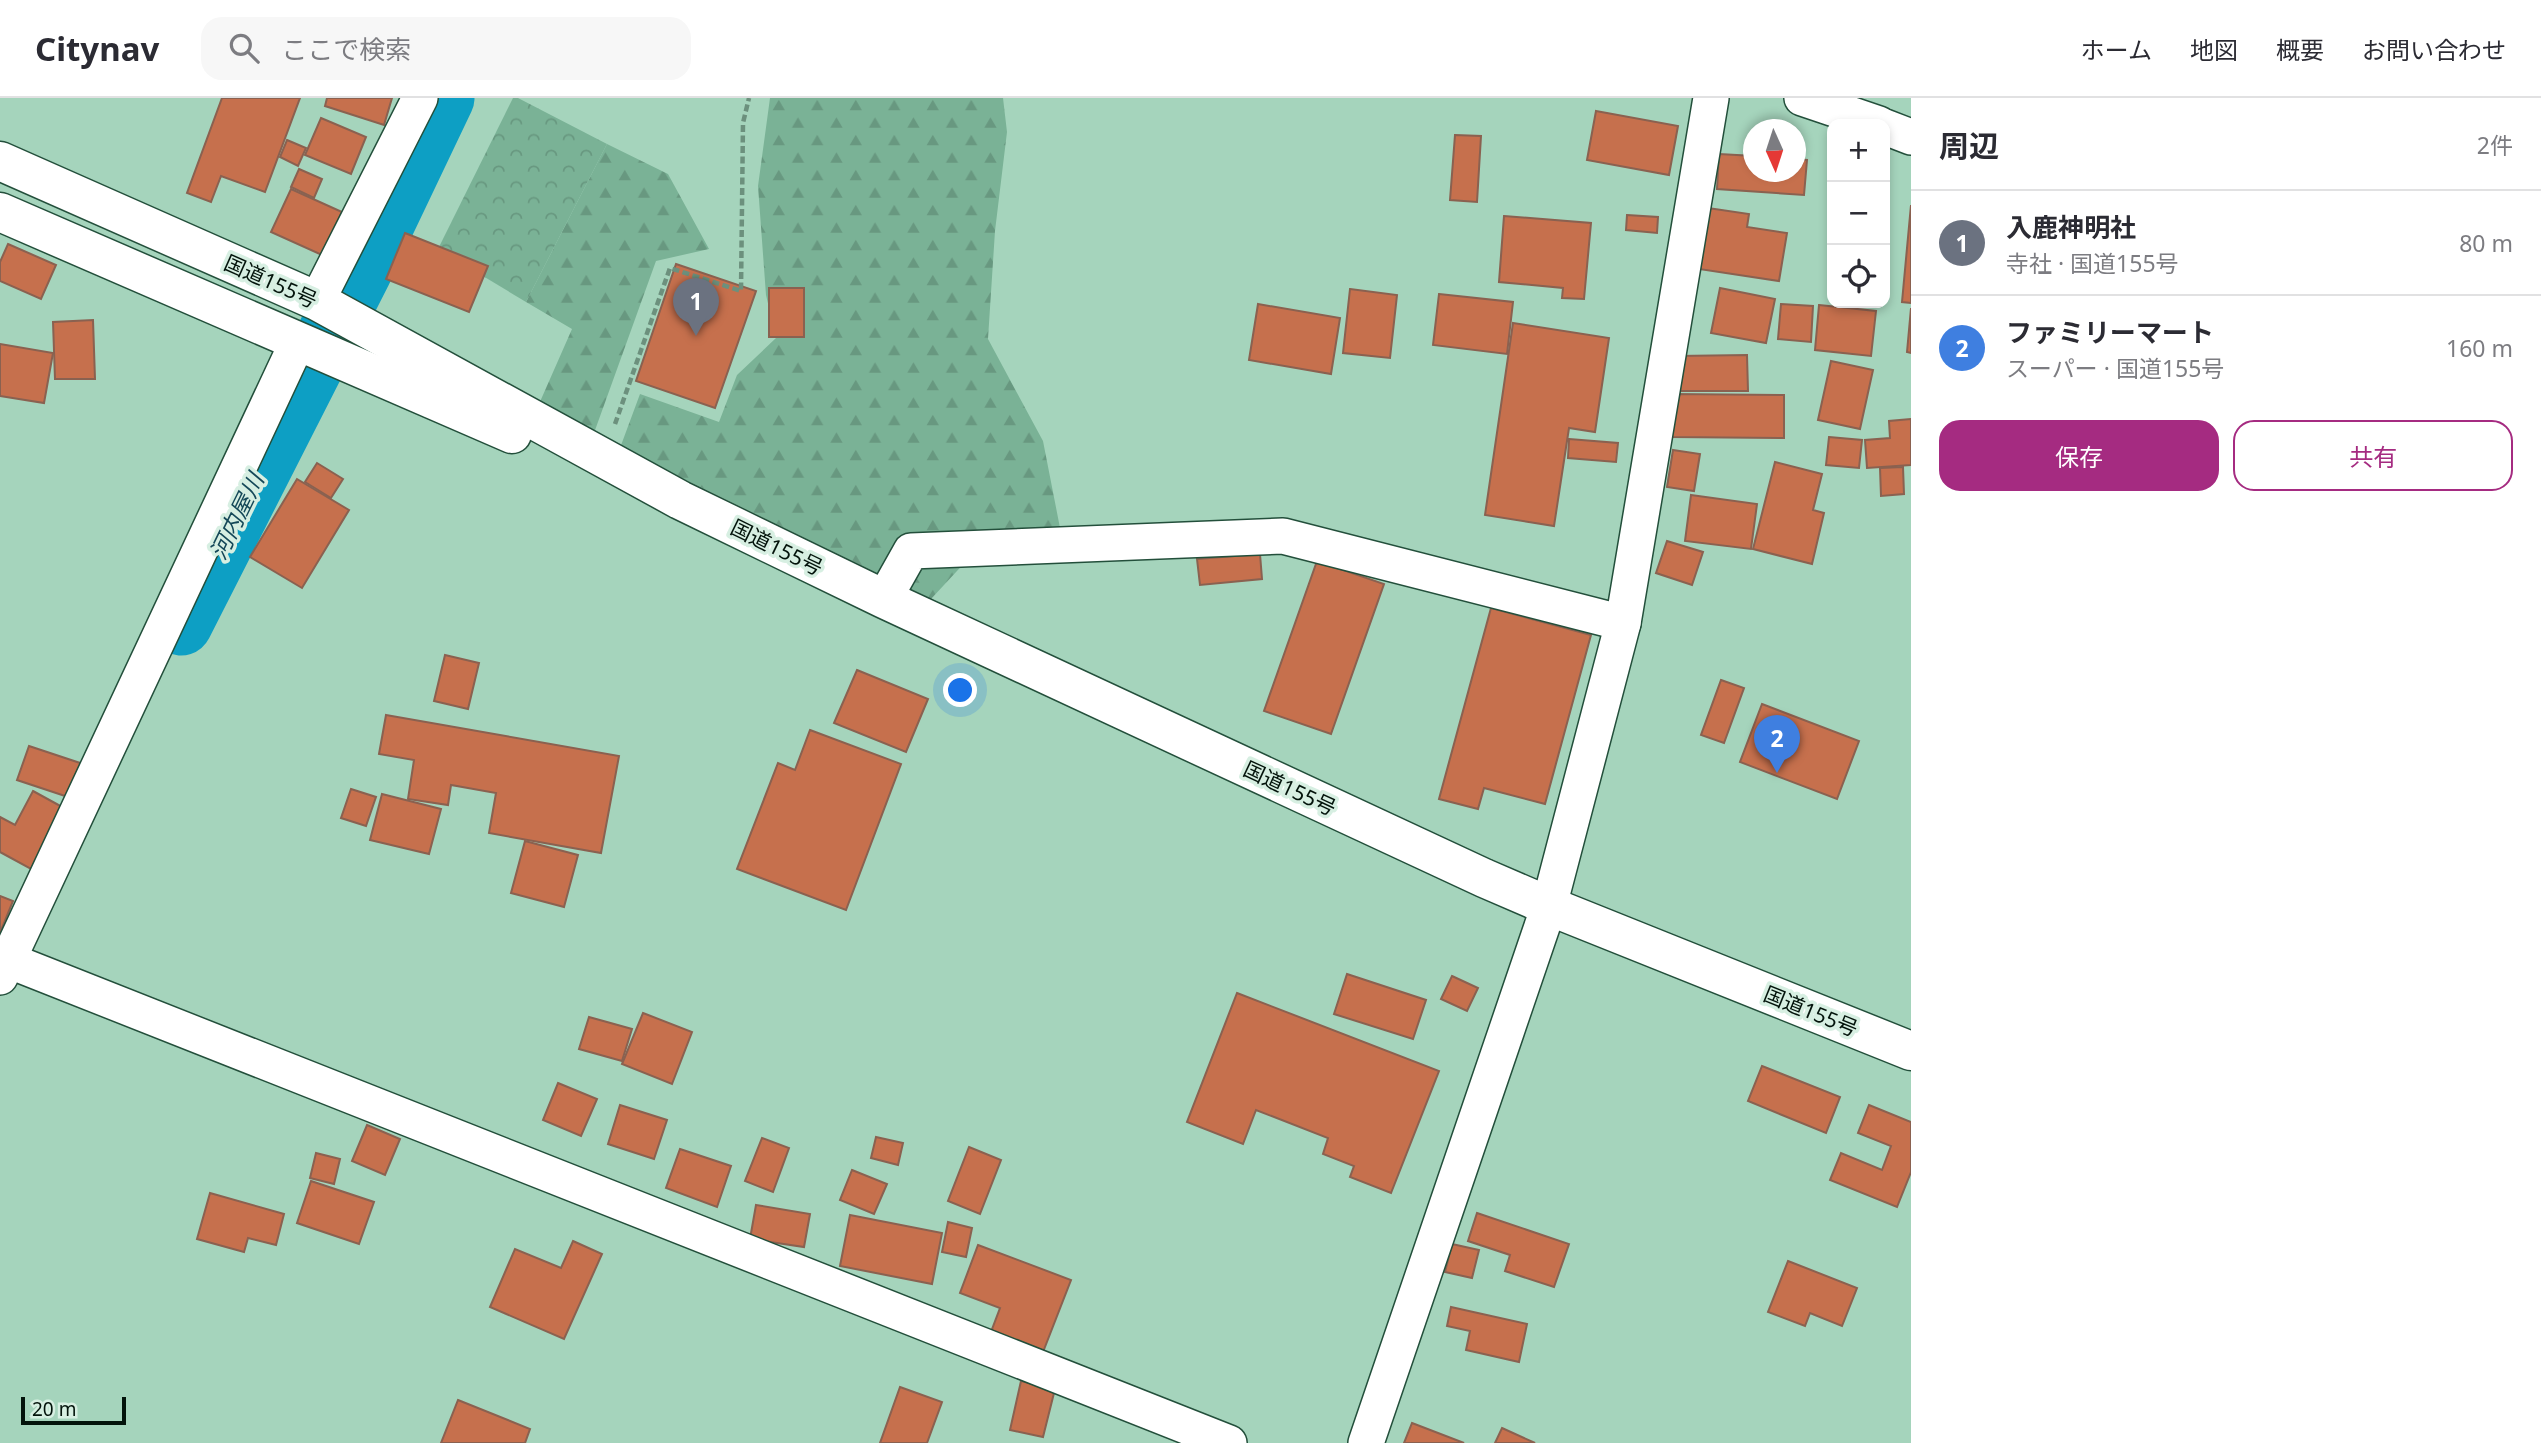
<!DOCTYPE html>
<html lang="ja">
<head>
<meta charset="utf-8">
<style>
	body { margin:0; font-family:"Noto Sans","Noto Sans JP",sans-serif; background:#f7f7f7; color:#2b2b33 }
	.controls { position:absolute; right:21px; top:21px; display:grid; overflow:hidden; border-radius:14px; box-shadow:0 4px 10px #0003 }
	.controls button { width:63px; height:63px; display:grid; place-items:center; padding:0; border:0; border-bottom:2px solid #e1e1e2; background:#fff; color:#2b2b33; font:35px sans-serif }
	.compass { position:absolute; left:1743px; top:21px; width:63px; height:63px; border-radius:50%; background:#fff; box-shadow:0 4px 10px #0003; rotate:177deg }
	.scale { position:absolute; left:21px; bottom:18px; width:105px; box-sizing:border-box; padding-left:7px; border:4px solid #03130b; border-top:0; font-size:19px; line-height:24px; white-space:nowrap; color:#03130b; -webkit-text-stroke:5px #d7efe2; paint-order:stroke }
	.you { position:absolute; left:961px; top:593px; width:24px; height:24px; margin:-18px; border:5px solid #fff; border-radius:50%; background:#1a73e8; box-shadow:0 0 0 10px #1a73e833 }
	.badge { display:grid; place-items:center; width:46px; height:46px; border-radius:50%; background:#a52b81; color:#fff; font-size:23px; font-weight:700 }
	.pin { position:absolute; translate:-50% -58px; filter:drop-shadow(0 2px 4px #0008) }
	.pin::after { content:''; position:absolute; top:37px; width:24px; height:21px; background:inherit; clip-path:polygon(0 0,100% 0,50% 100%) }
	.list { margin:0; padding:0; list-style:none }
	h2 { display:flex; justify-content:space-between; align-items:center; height:91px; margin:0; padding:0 28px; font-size:30px }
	h2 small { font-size:23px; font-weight:400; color:#7c7c81 }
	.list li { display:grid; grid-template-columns:46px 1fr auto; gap:21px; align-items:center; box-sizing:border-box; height:105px; padding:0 28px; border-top:2px solid #e1e1e2 }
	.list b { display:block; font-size:26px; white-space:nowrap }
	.list p { margin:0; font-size:23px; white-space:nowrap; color:#7c7c81 }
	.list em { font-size:23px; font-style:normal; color:#7c7c81 }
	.actions { display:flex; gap:14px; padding:21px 28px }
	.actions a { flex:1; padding:16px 0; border:2px solid #a52b81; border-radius:21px; text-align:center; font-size:24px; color:#a52b81 }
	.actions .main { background:#a52b81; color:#fff }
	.icon { flex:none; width:38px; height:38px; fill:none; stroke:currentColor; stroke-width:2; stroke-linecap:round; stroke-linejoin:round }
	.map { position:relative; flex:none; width:1911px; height:1345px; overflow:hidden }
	header { display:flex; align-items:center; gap:42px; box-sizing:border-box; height:98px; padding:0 35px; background:#fff; border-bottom:2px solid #e1e1e2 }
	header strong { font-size:33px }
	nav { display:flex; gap:38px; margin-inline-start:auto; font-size:24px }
	.search { width:490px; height:63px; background:#f7f7f7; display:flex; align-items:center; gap:18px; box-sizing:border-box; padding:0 24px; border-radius:21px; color:#7c7c81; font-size:26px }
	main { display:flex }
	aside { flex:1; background:#fff }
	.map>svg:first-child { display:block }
	.forest { fill:url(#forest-firs) }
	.park { fill:url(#park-crowns) }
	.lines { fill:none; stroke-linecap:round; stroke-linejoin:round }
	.river { stroke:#0d9fc4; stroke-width:63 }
	.building { fill:#c6704d; stroke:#8a6150; stroke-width:2 }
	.street-casing { stroke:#234f3b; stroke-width:38 }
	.highway-casing { stroke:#234f3b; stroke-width:41 }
	.path { stroke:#6c907d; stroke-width:4.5; stroke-dasharray:7 3.5; stroke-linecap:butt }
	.street { stroke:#fff; stroke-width:35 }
	.highway { stroke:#fff; stroke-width:38 }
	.labels { text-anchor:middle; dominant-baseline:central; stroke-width:7; stroke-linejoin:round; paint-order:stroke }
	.street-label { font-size:21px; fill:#03130b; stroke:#d7efe2 }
	.water-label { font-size:23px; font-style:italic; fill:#154858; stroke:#d7efe2 }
</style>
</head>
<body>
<header>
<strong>Citynav</strong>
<div class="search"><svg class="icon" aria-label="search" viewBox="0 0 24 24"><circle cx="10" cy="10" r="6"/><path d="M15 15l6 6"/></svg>ここで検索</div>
<nav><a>ホーム</a><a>地図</a><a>概要</a><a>お問い合わせ</a></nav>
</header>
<main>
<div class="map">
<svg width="1911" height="1345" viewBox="0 0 1911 1345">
	<defs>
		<pattern id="forest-firs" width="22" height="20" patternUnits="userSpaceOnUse" patternTransform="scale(1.75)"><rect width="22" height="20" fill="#7ab296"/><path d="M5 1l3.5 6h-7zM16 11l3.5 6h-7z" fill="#689880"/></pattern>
		<pattern id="park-crowns" width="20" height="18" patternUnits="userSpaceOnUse" patternTransform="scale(1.75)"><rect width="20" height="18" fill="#7ab296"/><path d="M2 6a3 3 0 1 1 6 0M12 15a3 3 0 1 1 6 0" fill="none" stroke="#689880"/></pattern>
	</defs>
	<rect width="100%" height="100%" fill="#a5d4bc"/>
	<g class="forest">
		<polygon points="770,0 1003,0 1007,34 995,133 988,241 1043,343 1061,435 982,446 931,501 620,350 640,296 719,324 737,277 776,240 766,197 758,88"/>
		<polygon points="607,46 668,76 709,151 656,163 594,335 539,306 572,231 526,204"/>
	</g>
	<polygon class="park" points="513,0 518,0 607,46 526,204 438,151"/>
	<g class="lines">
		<polyline class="river" points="181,526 361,172 443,0"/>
	</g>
	<g class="building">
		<polygon points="222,0 300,0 265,94 221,78 211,104 187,95"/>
		<polygon points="327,0 392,0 384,27 325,8"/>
		<polygon points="1596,13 1678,28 1669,77 1587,62"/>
		<polygon points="321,20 366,39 351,76 305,57"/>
		<polygon points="1455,37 1481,38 1477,104 1450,102"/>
		<polygon points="287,42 306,50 298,68 280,59"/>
		<polygon points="1719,56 1754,58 1754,74 1796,74 1796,61 1807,62 1804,97 1717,91"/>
		<polygon points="299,71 322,81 314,100 291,89"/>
		<polygon points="291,91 342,114 322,157 271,134"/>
		<polygon points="1911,107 1911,205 1902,204"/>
		<polygon points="1708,110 1749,116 1747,129 1787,135 1779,183 1699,171"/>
		<polygon points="1627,117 1658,119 1657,135 1626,132"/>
		<polygon points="1504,118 1591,125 1584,201 1562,200 1563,190 1499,184"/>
		<polygon points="405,135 488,168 469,214 386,181"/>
		<polygon points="8,146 56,167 41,201 0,183 0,164"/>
		<polygon points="676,166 756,193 715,310 636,283"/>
		<rect x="769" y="190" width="35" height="49"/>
		<polygon points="1720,190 1775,201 1766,245 1711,235"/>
		<polygon points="1350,191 1397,197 1390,260 1343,255"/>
		<polygon points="1439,196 1513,204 1507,256 1433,247"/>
		<polygon points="1258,206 1340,220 1331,276 1249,262"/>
		<polygon points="1781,206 1813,208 1811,244 1778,241"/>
		<polygon points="1819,207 1876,213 1871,258 1815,252"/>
		<polygon points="1911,210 1911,255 1907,254"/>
		<polygon points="93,222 95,281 55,281 53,224"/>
		<polygon points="1513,225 1609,240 1595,334 1569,330 1554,428 1485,417"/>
		<polygon points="0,246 53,255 44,305 0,298"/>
		<polygon points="1747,257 1748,293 1678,293 1677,258"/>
		<polygon points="1831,263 1873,272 1860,331 1818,322"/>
		<polygon points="1672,296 1784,297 1784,340 1672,339"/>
		<polygon points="1911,321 1911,367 1867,370 1865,342 1890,340 1889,323"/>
		<polygon points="1829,339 1862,342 1859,370 1826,367"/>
		<polygon points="1569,341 1618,345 1616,364 1568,360"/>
		<polygon points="1673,352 1700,356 1694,393 1667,389"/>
		<polygon points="1775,364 1822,376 1813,412 1824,415 1812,466 1753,451"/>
		<polygon points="317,365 343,381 331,400 305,384"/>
		<polygon points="1903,369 1904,396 1881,398 1880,370"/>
		<polygon points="297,381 349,412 302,490 250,459"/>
		<polygon points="1691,397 1757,406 1751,451 1685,443"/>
		<polygon points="1667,443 1703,454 1692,487 1656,475"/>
		<polygon points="1260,456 1262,481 1200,487 1197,461"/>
		<polygon points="1317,463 1384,486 1331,636 1264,613"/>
		<polygon points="1491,510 1591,537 1545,706 1484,690 1478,711 1439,701"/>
		<polygon points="445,557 479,565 468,611 434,603"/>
		<polygon points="857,572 928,601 906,654 834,625"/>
		<polygon points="1721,582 1744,590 1724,645 1701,637"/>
		<polygon points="1762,606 1859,643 1837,701 1740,664"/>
		<polygon points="386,617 619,658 601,755 489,735 496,695 451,687 448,707 408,701 414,662 379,656"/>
		<polygon points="810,632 901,666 846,812 737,771 778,665 795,672"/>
		<polygon points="29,648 83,666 71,700 17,682"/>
		<polygon points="351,691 376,699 366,728 341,720"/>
		<polygon points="33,693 64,710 31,771 0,754 0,719 15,727"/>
		<polygon points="382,696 441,711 429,756 370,742"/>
		<polygon points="525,743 578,757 564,809 511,795"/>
		<polygon points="0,798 13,803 0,835"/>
		<polygon points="1347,876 1426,902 1413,941 1334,916"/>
		<polygon points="1452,878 1478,890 1467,913 1441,901"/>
		<polygon points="1237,895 1439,973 1391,1095 1350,1079 1354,1068 1323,1056 1328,1040 1256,1012 1243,1046 1187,1024"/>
		<polygon points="643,915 692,934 672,986 622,966"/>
		<polygon points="589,919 632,931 622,963 579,951"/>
		<polygon points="1762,968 1840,999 1826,1035 1748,1003"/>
		<polygon points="558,985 597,1001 581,1038 543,1022"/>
		<polygon points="620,1007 667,1022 654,1061 608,1046"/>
		<polygon points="1869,1007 1911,1024 1911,1074 1897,1109 1830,1082 1841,1055 1882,1072 1891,1048 1858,1035"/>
		<polygon points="367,1027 400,1041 385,1077 352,1063"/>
		<polygon points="876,1039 903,1045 898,1067 871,1060"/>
		<polygon points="762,1040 789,1050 773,1094 745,1083"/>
		<polygon points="969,1049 1001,1062 980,1116 948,1103"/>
		<polygon points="680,1051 731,1068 717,1109 666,1090"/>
		<polygon points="316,1055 340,1061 334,1086 310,1080"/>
		<polygon points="852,1072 887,1086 874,1116 840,1102"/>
		<polygon points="311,1083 374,1104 359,1146 297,1125"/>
		<polygon points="210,1095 284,1116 276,1147 248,1140 244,1154 197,1141"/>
		<polygon points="756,1107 810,1116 804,1149 750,1141"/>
		<polygon points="1477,1115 1569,1146 1554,1189 1505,1173 1510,1157 1468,1143"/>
		<polygon points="850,1117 942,1135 932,1186 840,1168"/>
		<polygon points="948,1124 972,1130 966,1159 942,1154"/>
		<polygon points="573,1143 602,1156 564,1241 490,1209 515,1151 561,1170"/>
		<polygon points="1452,1146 1479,1152 1472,1180 1445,1174"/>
		<polygon points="978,1147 1071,1182 1043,1254 991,1234 1000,1210 960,1195"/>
		<polygon points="1788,1163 1857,1190 1842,1228 1810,1215 1805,1228 1768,1214"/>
		<polygon points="1451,1209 1527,1226 1519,1264 1466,1252 1470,1233 1447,1228"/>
		<polygon points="1021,1283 1055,1291 1043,1339 1010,1332"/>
		<polygon points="900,1289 942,1304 927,1345 880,1345"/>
		<polygon points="458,1302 530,1331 525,1345 441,1345"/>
		<polygon points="1412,1325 1464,1345 1404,1345"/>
		<polygon points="1502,1330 1535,1345 1495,1345"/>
	</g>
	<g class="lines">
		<g class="street-casing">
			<g id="street">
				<polyline points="1802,0 1879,26"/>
				<polyline points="1885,29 1911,39"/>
				<polyline points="317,203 420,0"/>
				<polyline points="884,501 911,453 1283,438 1623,525"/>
				<polyline points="0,859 1229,1345"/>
				<polyline points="0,879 298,243"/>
				<polyline points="1366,1345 1549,808 1623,525 1711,0"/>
			</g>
		</g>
		<g class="highway-casing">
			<g id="highway">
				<polyline points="0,63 317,203 680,402 884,501 1484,780 1549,808 1911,953"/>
				<polyline points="0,114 512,336"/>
			</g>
		</g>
		<polyline class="path" points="615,326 670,170 741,193 743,25 749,0"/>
		<use href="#street" class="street"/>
		<use href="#highway" class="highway"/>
	</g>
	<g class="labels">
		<g class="street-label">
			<text transform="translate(271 183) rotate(24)">国道155号</text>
			<text transform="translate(777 449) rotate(26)">国道155号</text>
			<text transform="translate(1290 690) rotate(25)">国道155号</text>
			<text transform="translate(1811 913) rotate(22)">国道155号</text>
		</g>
		<g class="water-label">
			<text transform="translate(236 418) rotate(-64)">河内屋川</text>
		</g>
	</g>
</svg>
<div class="controls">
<button>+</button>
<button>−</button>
<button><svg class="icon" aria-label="locate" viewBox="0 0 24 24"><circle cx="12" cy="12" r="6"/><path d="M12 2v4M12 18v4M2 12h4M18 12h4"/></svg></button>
</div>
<svg class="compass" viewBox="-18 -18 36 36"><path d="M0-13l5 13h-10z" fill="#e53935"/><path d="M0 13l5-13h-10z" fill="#7c7c81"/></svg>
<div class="scale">20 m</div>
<div class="you"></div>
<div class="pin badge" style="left:696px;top:238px;background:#6b7280">1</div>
<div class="pin badge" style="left:1777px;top:675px;background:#3f7fe0">2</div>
</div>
<aside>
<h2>周辺<small>2件</small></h2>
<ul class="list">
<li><span class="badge" style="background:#6b7280">1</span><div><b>入鹿神明社</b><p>寺社 · 国道155号</p></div><em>80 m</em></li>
<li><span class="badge" style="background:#3f7fe0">2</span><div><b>ファミリーマート</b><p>スーパー · 国道155号</p></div><em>160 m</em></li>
</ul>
<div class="actions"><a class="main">保存</a><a>共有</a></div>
</aside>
</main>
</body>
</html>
